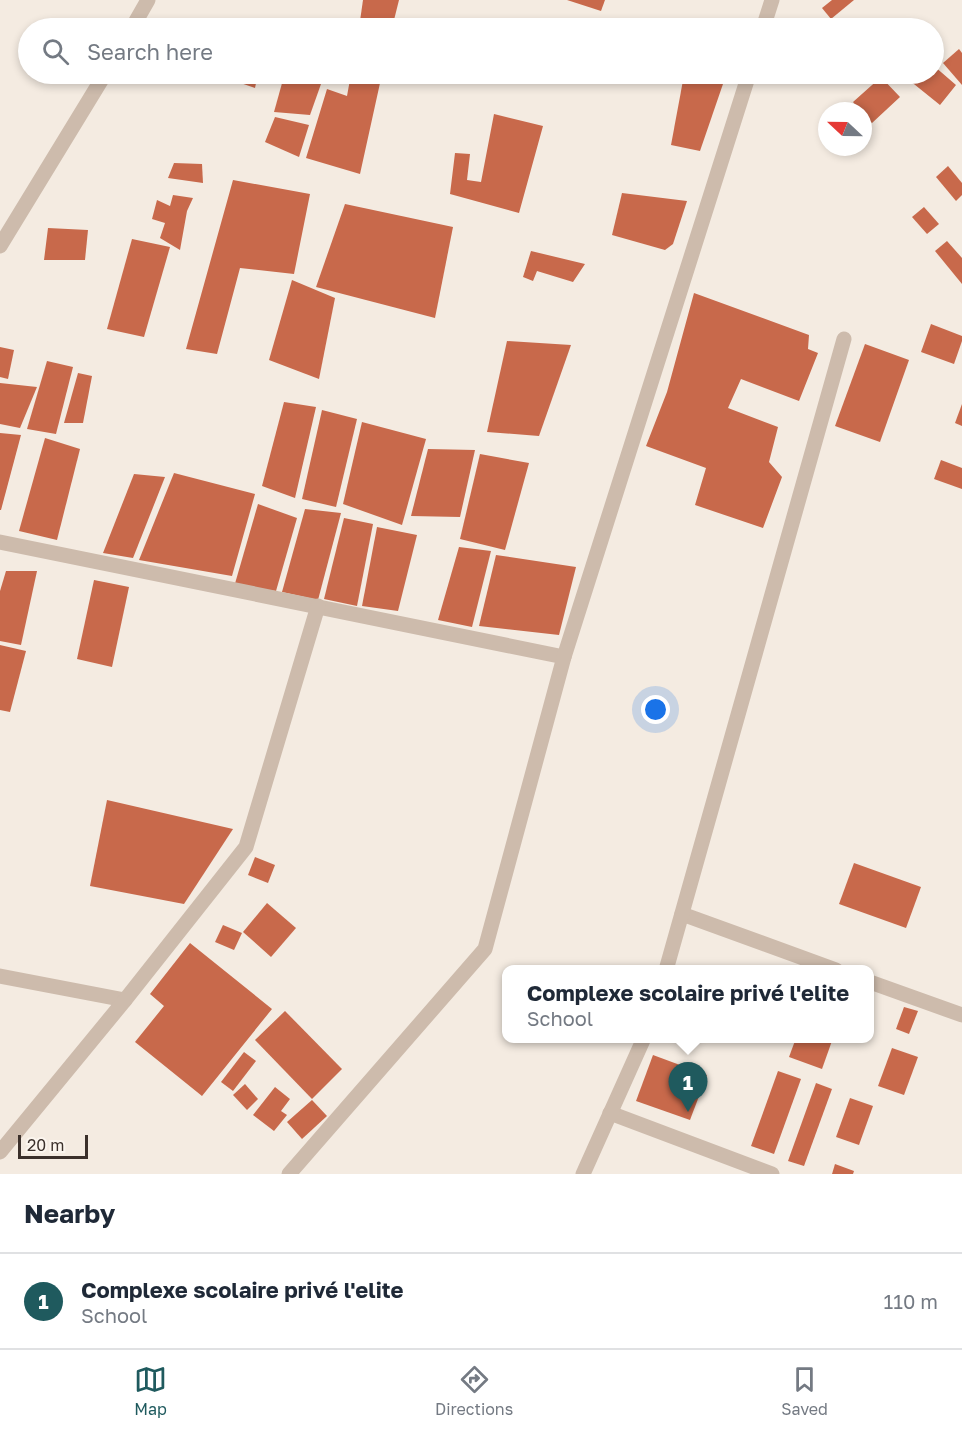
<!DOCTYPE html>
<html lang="en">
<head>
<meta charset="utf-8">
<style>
	body { margin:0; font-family:"Golos Text",sans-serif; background:#f2f2f3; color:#1f2937 }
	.compass { position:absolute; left:818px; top:102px; width:54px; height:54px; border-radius:50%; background:#fff; box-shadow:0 3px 9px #0003; rotate:292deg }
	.scale { position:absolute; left:18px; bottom:15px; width:70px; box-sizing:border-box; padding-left:6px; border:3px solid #3b302b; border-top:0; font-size:16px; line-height:21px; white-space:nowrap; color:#3b302b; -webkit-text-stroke:4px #fbf5ee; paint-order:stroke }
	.you { position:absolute; left:656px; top:710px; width:21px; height:21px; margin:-15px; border:4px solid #fff; border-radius:50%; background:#1a73e8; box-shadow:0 0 0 9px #1a73e833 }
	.badge { display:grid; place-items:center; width:39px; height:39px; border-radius:50%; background:#1f5a5e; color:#fff; font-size:20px; font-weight:700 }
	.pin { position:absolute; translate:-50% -50px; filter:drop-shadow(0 2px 3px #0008) }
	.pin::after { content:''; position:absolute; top:32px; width:21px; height:18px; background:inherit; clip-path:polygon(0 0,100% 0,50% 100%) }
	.popup { position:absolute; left:502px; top:965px; width:372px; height:78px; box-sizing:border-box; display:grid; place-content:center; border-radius:12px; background:#fff; filter:drop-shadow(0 2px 4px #0005); font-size:20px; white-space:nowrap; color:#747a83 }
	.popup b { font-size:22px; color:#1f2937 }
	.popup::after { content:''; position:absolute; left:50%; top:100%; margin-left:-12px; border:12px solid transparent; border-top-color:#fff }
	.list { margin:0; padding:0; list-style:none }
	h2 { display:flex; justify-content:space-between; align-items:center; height:78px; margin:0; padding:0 24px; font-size:26px }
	h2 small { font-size:20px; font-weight:400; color:#747a83 }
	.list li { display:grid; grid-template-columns:39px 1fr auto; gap:18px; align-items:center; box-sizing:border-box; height:96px; padding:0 24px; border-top:2px solid #e0e1e3 }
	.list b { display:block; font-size:22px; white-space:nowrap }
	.list p { margin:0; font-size:20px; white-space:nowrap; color:#747a83 }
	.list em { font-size:20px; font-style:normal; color:#747a83 }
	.icon { flex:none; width:33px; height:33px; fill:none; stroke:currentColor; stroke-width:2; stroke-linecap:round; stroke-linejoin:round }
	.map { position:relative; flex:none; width:962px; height:1174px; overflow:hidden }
	.search { position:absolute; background:#fff; box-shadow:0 3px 9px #0003; left:18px; right:18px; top:18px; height:66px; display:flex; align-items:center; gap:15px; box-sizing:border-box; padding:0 21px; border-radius:33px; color:#747a83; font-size:22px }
	.sheet { height:174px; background:#fff }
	nav { display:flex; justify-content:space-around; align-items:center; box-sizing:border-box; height:84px; border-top:2px solid #e0e1e3; background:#fff; font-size:16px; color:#747a83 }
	nav a { display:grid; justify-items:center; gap:3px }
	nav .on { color:#1f5a5e }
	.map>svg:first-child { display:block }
	.building { fill:#c8694b }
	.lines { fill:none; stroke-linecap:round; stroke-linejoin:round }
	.street { stroke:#cdbbac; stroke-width:15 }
</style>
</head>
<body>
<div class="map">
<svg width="962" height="1174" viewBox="0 0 962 1174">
	<rect width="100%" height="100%" fill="#f4ebe1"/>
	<g class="building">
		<polygon points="363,0 399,0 392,28 359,28"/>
		<polygon points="567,0 605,0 601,11"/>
		<polygon points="832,0 854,0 831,19 822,8"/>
		<polygon points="959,49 962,53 962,85 943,63"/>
		<polygon points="934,66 956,85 940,105 904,76 907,74 934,74"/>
		<polygon points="227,74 258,74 255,88 226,78"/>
		<polygon points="351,74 382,74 360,174 306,158 327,89 347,96"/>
		<polygon points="684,75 724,81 700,151 671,145"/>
		<polygon points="284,76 321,84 310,115 274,112"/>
		<polygon points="881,77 900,97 872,123 863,114 863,111 860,111 853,102"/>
		<polygon points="494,114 543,126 519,213 450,194 455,153 470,154 467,180 481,182"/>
		<polygon points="275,117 309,125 299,157 265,142"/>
		<polygon points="174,163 202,164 203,183 168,178"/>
		<polygon points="948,166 962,183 962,195 956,201 936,177"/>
		<polygon points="233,180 310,194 294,274 240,268 217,354 186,349"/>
		<polygon points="622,193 687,201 673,244 665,250 612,235"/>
		<polygon points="173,195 193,198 187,211 180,250 160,238 165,223 152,219 157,200 170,206"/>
		<polygon points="345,204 453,227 435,318 316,287"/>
		<polygon points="924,207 939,224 927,234 912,217"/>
		<polygon points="48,228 88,230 85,260 44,260"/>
		<polygon points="132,239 170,247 144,337 107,329"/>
		<polygon points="947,241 962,258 962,284 935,251"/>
		<polygon points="531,251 585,264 573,282 537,271 533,281 523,277"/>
		<polygon points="292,280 335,298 319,379 269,360"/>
		<polygon points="694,293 809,335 808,349 818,353 799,401 741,379 728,408 778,427 769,462 782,477 763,528 695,505 706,468 646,446 667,392"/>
		<polygon points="931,324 962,336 962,341 954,364 921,352"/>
		<polygon points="507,341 571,345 539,436 487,432"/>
		<polygon points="865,344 909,360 880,442 835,426"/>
		<polygon points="0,347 14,350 8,379 0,377"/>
		<polygon points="47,361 73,367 56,434 27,429"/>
		<polygon points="78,373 92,376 83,423 64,423"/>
		<polygon points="0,383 37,387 20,428 0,424"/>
		<polygon points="284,402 316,407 295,498 262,486"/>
		<polygon points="962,404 962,426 955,423"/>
		<polygon points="322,410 357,419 336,507 302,499"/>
		<polygon points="362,422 426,439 402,525 343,504"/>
		<polygon points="0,433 21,435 1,510 0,510"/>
		<polygon points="45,438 80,449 57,540 19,531"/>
		<polygon points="428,449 475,450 460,517 411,516"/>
		<polygon points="480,454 529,463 505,550 460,539"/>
		<polygon points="941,460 962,468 962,489 934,479"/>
		<polygon points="174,473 255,494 232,576 139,560"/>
		<polygon points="134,474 165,477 133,558 103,553"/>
		<polygon points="258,504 297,518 276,591 234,587"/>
		<polygon points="305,509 341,513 318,600 282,592"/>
		<polygon points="344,518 373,524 357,606 324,599"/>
		<polygon points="377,527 417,535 398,611 362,606"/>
		<polygon points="459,547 491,551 472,627 438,620"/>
		<polygon points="496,555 576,567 559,635 479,626"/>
		<polygon points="6,571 37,571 21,645 0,641 0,591"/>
		<polygon points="94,580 129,587 112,667 77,659"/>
		<polygon points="0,645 26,651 10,712 0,710"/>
		<polygon points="107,800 233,829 184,904 90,886"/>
		<polygon points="255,857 275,865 268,883 248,875"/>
		<polygon points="854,863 921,887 906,928 839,904"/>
		<polygon points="267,903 296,928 271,957 243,932"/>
		<polygon points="223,925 242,933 234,950 215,942"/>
		<polygon points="190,943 272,1009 202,1096 135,1042 164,1006 150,994"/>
		<polygon points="904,1007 918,1011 909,1034 896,1029"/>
		<polygon points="285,1011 342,1069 312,1099 255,1040"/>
		<polygon points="796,1038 833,1038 822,1069 789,1057"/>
		<polygon points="892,1048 918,1057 904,1095 878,1086"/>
		<polygon points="244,1052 256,1061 233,1091 221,1082"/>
		<polygon points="653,1055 707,1075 690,1120 636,1101"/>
		<polygon points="778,1071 801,1079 774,1154 751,1146"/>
		<polygon points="816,1083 832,1089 804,1166 788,1161"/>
		<polygon points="245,1084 258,1099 247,1110 233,1095"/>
		<polygon points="275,1087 290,1099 281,1111 287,1115 274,1131 253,1115"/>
		<polygon points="850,1098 873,1106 859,1145 836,1137"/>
		<polygon points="312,1100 327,1116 302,1139 287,1122"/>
		<polygon points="835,1164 854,1171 853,1174 832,1174"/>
	</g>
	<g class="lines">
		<g class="street">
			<polyline points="132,28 148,0"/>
			<polyline points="763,28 772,0"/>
			<polyline points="0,246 105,74"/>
			<polyline points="0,542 564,657"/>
			<polyline points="682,914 836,970"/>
			<polyline points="666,970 844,339"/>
			<polyline points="0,976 125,1000"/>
			<polyline points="870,982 962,1015"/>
			<polyline points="610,1113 772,1174"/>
			<polyline points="0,1152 125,1000 246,847 318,606"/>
			<polyline points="289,1174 485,949 564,657 749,74"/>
			<polyline points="583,1174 644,1038"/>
		</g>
	</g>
</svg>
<svg class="compass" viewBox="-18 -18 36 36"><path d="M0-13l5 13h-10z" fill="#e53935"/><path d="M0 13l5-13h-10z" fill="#747a83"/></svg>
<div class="scale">20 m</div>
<div class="you"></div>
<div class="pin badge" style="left:688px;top:1112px">1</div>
<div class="popup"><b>Complexe scolaire privé l'elite</b>School</div>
<div class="search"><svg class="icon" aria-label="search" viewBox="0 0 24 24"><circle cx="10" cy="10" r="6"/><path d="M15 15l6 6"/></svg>Search here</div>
</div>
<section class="sheet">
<h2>Nearby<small></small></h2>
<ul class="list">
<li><span class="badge">1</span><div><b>Complexe scolaire privé l'elite</b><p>School</p></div><em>110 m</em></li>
</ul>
</section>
<nav>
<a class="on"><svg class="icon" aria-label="map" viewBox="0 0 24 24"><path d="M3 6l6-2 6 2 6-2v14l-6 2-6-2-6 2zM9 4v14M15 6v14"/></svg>Map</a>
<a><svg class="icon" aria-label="directions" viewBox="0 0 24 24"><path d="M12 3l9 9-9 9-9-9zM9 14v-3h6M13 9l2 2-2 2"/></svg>Directions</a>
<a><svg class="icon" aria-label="saved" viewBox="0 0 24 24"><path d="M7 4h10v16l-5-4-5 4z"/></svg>Saved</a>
</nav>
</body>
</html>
